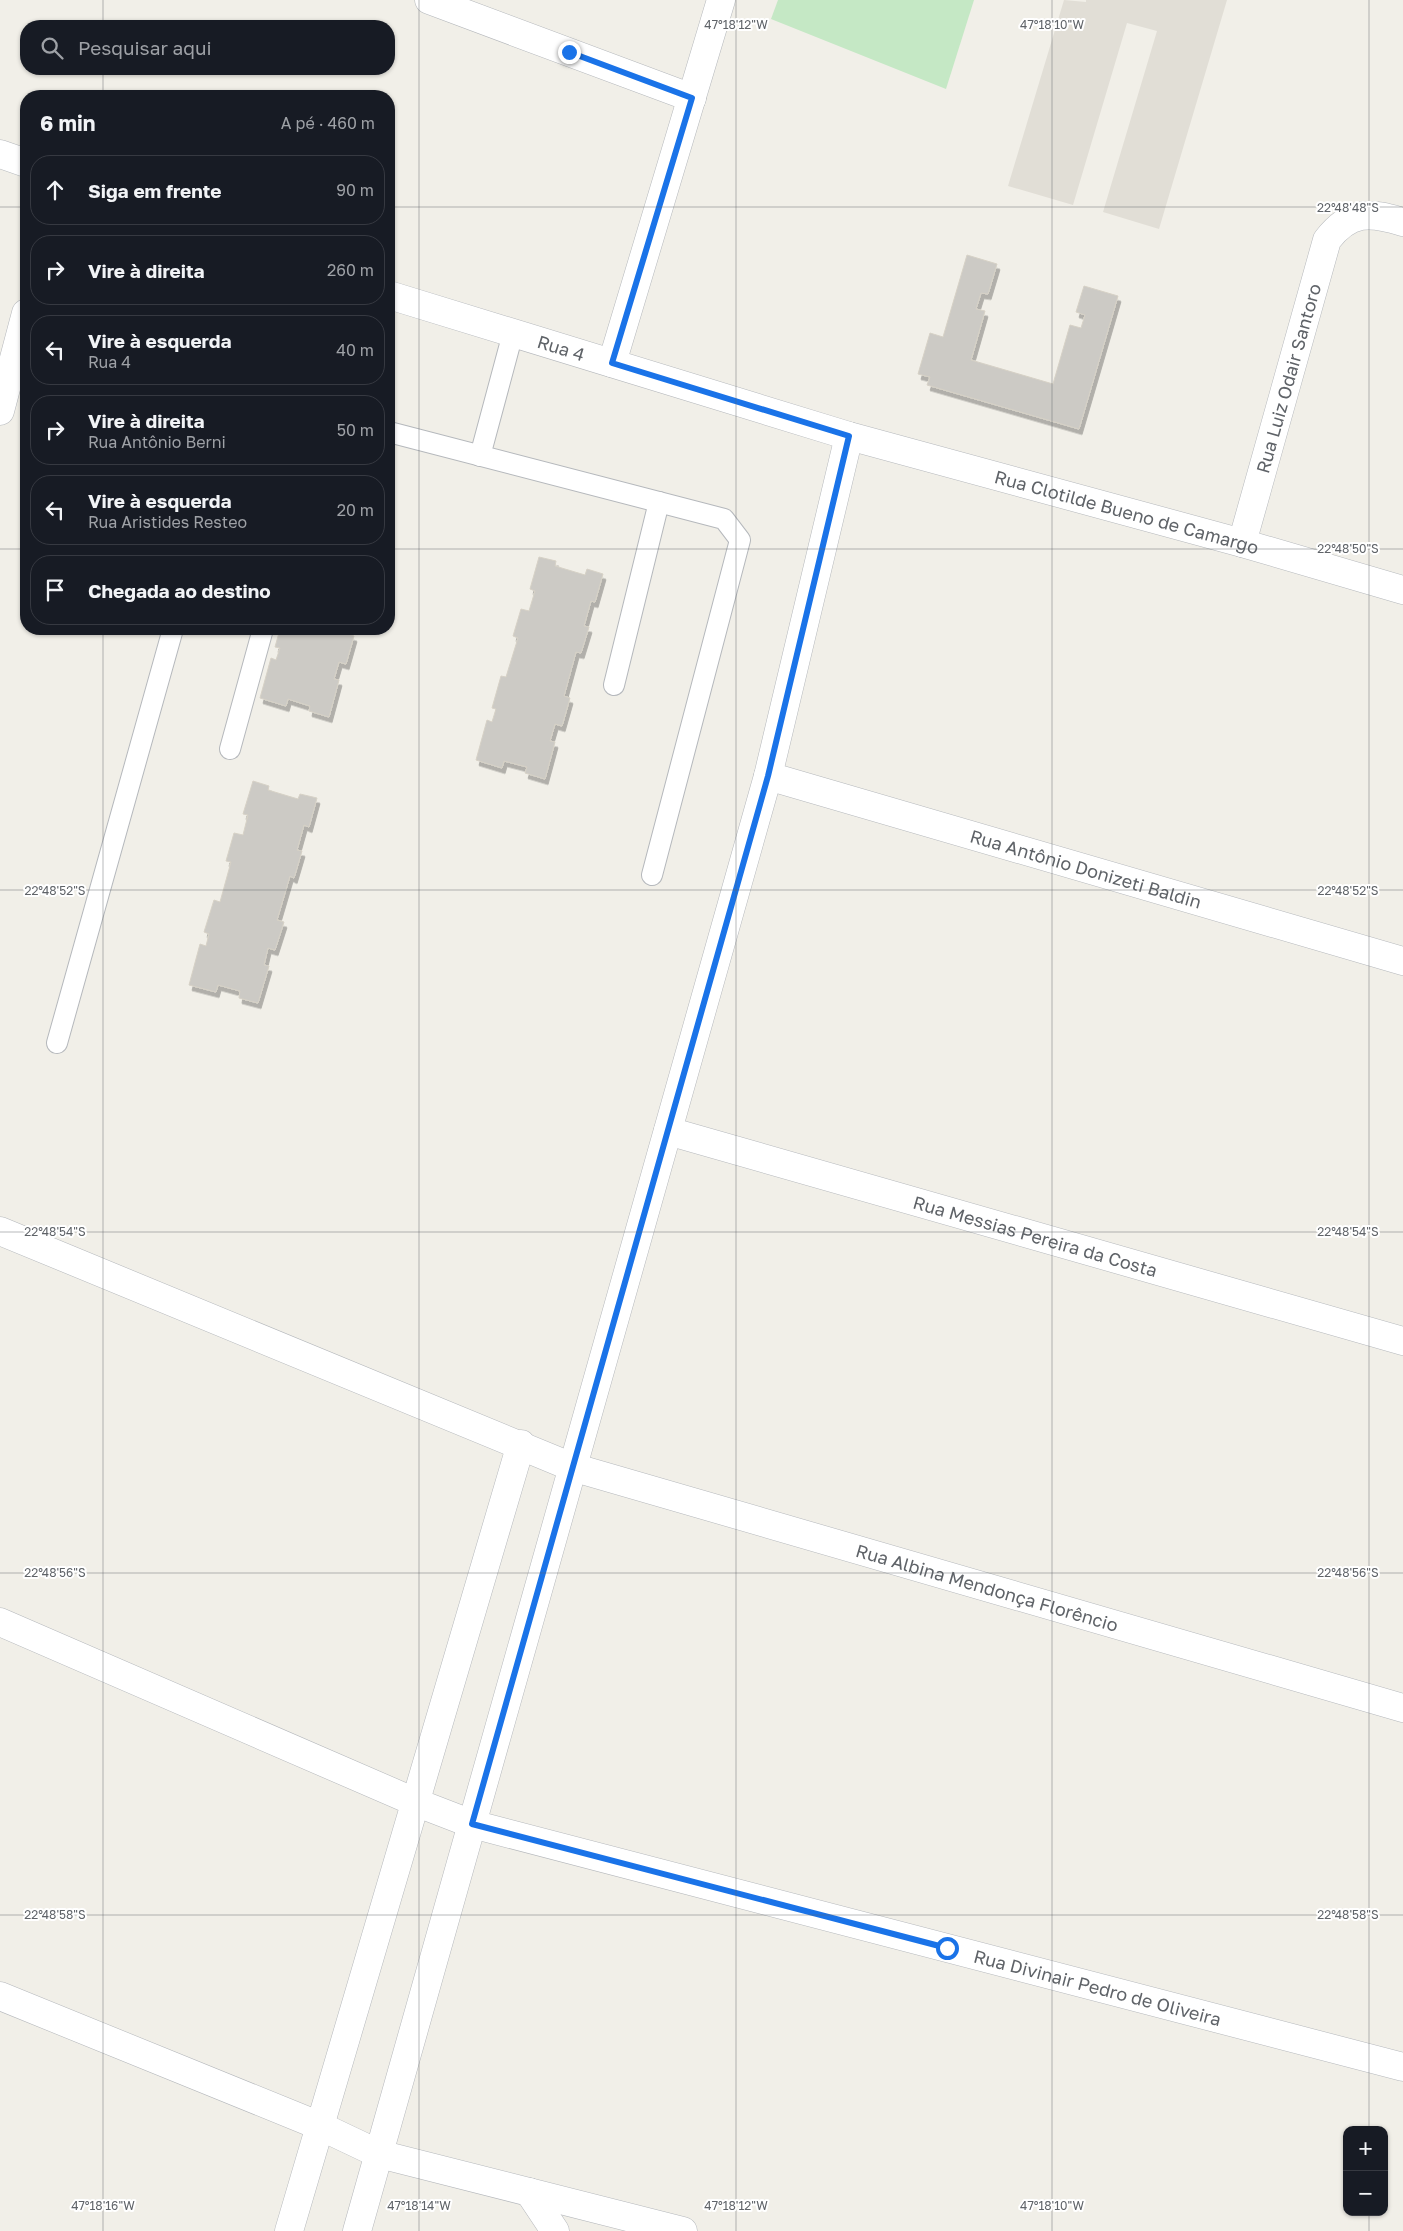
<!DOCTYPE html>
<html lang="pt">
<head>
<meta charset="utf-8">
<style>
	body { margin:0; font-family:"Golos Text",sans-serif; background:#242831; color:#f1f3f6 }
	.controls { position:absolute; right:15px; bottom:15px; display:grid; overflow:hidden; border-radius:10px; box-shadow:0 1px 4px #0004 }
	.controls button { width:45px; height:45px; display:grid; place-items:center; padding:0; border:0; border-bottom:1px solid #363941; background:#171b24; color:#f1f3f6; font:25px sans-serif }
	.stop { position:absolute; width:15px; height:15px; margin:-11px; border:4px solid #1a73e8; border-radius:50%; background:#fff }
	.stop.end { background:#1a73e8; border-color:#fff; box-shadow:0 1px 5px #0008 }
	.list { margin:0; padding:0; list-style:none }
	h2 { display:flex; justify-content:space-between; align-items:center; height:65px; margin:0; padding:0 20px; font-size:21px }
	h2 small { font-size:16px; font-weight:400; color:#9ea1a6 }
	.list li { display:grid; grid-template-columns:32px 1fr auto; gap:15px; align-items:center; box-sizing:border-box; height:70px; margin:0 10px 10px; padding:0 10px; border:1px solid #363941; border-radius:20px }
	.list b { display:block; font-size:19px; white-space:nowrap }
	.list p { margin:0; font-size:16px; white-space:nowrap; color:#9ea1a6 }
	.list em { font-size:16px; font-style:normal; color:#9ea1a6 }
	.icon { flex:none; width:28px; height:28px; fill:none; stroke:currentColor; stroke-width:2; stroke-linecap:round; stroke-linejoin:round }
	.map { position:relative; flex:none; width:1403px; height:2231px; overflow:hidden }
	.search { position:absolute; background:#171b24; box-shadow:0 1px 4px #0004; left:20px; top:20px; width:375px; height:55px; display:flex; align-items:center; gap:12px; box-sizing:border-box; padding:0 18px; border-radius:20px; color:#9ea1a6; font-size:19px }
	.panel { position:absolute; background:#171b24; box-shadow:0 1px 4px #0004; left:20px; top:90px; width:375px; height:545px; border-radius:20px }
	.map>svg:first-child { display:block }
	.education { fill:#e1ded6 }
	.green { fill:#c5e8c5 }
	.building { fill:#cccac5; stroke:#d6d1c6; filter:url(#shadow) }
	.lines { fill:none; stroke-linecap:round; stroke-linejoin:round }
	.service-casing { stroke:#b5b8bc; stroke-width:22 }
	.minor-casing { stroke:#b5b8bc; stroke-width:29 }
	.service { stroke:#fff; stroke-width:20 }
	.minor { stroke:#fff; stroke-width:28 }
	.route { stroke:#1a73e8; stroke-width:6 }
	.ticks { fill:none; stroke:#5f6368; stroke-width:1; stroke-opacity:0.45 }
	.labels { text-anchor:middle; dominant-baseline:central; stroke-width:4; stroke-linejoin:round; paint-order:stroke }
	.street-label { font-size:18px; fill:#5f6368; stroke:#fff }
	.ticks-label { font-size:12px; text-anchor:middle; fill:#5f6368; stroke:#fff; stroke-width:4; stroke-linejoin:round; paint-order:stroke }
</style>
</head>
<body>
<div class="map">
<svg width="1403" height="2231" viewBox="0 0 1403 2231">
	<defs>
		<filter id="shadow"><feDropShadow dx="3" dy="5.5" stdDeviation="0" flood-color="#0004"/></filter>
	</defs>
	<rect width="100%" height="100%" fill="#f1efe8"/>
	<polygon class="education" points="1064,0 1086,2 1086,0 1227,0 1159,229 1103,212 1157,31 1127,23 1073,205 1008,186"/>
	<polygon class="green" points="778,0 974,0 946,89 771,19"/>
	<g class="building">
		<polygon points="967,255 997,264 988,294 981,293 976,309 985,311 971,360 1053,384 1070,325 1081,328 1085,315 1076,312 1084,286 1118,296 1079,429 927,385 930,377 918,374 930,333 943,337"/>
		<polygon points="539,557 556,561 555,566 585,575 587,569 603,574 595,602 591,601 584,626 589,627 581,653 576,652 564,696 570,698 562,726 555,724 550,741 555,742 545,779 525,773 527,767 504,761 502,768 476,760 487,720 492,722 496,709 492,708 501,676 506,677 518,638 513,636 521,609 529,611 535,591 530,589"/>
		<polygon points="280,629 349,629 348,634 354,636 346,664 339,662 334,679 339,680 329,717 309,711 310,706 288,699 286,706 260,698 271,658 276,660 280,648 275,647"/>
		<polygon points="253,781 269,786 268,790 298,799 300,794 317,798 309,827 304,825 297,850 302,851 294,878 290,876 277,920 284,922 275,950 268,948 264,965 269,966 258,1003 239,998 240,991 218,985 216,992 189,985 200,944 206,946 209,934 204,932 214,900 220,902 231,862 226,861 234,833 243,835 248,815 243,814"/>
	</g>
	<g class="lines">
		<g class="service-casing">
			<g id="service">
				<polyline points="389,432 724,519 740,540 652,875"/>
				<polyline points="480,456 513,333"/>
				<polyline points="614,685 659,502"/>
				<polyline points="230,749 263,629"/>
				<polyline points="57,1043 173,629"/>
			</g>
		</g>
		<g class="minor-casing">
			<g id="minor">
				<polyline points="429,0 692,98"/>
				<polyline points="0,154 26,163"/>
				<path id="s1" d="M389,295L849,436L1242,543L1403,590"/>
				<polyline points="612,363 721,0"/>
				<polyline points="0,411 26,313"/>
				<path id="s2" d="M1242,543L1327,240C1350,210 1370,212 1403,222"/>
				<path id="s3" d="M768,776L1403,961"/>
				<path id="s4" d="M668,1131L1403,1341"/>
				<path id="s5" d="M0,1231L572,1467L1403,1708"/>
				<path id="s6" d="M0,1622L415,1802L472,1824L1403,2067"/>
				<polyline points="0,1996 320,2126 379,2154 683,2231"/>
				<polyline points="529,2192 555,2231"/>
				<polyline points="289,2231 521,1444"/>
				<polyline points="357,2231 768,776 849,436"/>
			</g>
		</g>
		<use href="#service" class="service"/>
		<use href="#minor" class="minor"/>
	</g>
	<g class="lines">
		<polyline class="route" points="569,52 692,98 612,363 849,436 768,776 472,1824 947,1948"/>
	</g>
	<path class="ticks" d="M103,0V26M419,0V2231M736,0V2231M1052,0V2231M1369,0V2130M103,69V96M0,207H26M389,207H1403M0,549H26M389,549H1403M103,629V2231M0,890H1403M0,1232H1403M0,1573H1403M0,1915H1403M1369,2212V2231"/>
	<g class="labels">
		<g class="street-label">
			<text stroke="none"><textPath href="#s1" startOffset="180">Rua 4</textPath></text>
			<text stroke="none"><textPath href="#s2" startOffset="171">Rua Luiz Odair Santoro</textPath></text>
			<text stroke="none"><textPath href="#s1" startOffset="769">Rua Clotilde Bueno de Camargo</textPath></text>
			<text stroke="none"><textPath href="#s3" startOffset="331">Rua Antônio Donizeti Baldin</textPath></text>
			<text stroke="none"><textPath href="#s4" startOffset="382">Rua Messias Pereira da Costa</textPath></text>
			<text stroke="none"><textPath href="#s5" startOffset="1051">Rua Albina Mendonça Florêncio</textPath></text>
			<text stroke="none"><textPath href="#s6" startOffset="1160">Rua Divinair Pedro de Oliveira</textPath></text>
		</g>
	</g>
	<g class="ticks-label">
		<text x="736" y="29">47°18'12"W</text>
		<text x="1052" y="29">47°18'10"W</text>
		<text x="1348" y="212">22°48'48"S</text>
		<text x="1348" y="553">22°48'50"S</text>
		<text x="55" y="895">22°48'52"S</text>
		<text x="1348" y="895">22°48'52"S</text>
		<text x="55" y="1236">22°48'54"S</text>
		<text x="1348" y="1236">22°48'54"S</text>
		<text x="55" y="1577">22°48'56"S</text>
		<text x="1348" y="1577">22°48'56"S</text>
		<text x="55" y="1919">22°48'58"S</text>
		<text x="1348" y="1919">22°48'58"S</text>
		<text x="103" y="2210">47°18'16"W</text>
		<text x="419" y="2210">47°18'14"W</text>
		<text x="736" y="2210">47°18'12"W</text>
		<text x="1052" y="2210">47°18'10"W</text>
	</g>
</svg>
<div class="controls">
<button>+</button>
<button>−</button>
</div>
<div class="stop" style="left:947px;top:1948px"></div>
<div class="stop end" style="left:569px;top:52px"></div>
<div class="search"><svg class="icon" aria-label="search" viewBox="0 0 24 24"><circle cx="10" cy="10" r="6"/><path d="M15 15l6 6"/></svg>Pesquisar aqui</div>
<section class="panel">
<h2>6 min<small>A pé · 460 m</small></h2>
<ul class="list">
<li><svg class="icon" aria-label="ahead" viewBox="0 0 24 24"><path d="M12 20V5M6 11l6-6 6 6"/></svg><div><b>Siga em frente</b></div><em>90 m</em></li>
<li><svg class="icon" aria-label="right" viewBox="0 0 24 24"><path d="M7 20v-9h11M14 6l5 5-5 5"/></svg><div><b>Vire à direita</b></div><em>260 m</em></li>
<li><svg class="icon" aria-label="left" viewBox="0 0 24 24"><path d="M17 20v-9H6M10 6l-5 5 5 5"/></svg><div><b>Vire à esquerda</b><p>Rua 4</p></div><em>40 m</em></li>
<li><svg class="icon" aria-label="right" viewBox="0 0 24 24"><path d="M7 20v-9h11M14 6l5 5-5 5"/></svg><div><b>Vire à direita</b><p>Rua Antônio Berni</p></div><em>50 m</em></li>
<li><svg class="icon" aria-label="left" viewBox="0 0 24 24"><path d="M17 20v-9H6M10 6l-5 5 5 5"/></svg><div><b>Vire à esquerda</b><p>Rua Aristides Resteo</p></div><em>20 m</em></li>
<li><svg class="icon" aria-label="arrive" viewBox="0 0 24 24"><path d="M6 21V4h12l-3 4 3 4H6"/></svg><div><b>Chegada ao destino</b></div></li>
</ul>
</section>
</div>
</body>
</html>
